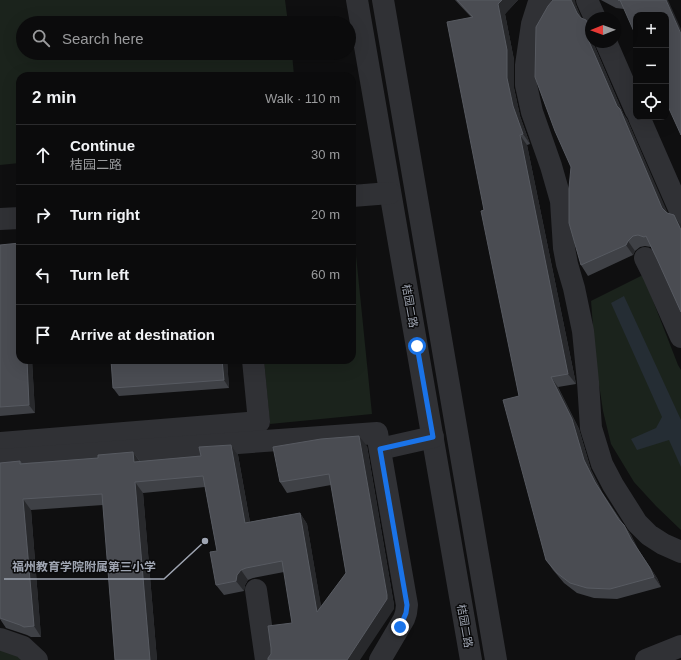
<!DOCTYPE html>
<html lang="en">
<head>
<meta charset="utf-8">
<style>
	body { margin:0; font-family:Helvetica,"Noto Sans SC",sans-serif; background:#141415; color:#f1f3f6 }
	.controls { position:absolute; right:12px; top:12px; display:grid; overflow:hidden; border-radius:8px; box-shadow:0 4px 16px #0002 }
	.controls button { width:36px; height:36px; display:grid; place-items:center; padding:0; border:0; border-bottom:1px solid #2b2b2d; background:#0b0b0c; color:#f1f3f6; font:20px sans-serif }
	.compass { position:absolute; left:585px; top:12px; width:36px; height:36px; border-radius:50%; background:#0b0b0c; box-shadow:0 4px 16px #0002; rotate:269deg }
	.stop { position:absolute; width:12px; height:12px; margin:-9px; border:3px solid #1a73e8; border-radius:50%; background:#fff }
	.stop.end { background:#1a73e8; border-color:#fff; box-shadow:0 1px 4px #0008 }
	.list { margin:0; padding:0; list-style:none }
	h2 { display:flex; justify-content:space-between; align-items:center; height:52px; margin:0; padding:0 16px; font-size:17px }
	h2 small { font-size:13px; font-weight:400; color:#9a9b9d }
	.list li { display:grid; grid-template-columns:26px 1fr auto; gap:12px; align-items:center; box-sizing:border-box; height:60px; padding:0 16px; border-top:1px solid #2b2b2d }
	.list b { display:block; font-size:15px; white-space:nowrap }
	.list p { margin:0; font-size:13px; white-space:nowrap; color:#9a9b9d }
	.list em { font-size:13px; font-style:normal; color:#9a9b9d }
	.icon { flex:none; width:22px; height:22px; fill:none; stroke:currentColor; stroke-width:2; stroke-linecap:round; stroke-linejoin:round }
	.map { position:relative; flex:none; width:681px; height:660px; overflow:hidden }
	.search { position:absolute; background:#0b0b0c; box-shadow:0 4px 16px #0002; left:16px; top:16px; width:340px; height:44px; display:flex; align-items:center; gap:10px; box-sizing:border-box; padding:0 14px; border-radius:22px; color:#9a9b9d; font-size:15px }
	.panel { position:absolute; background:#0b0b0c; box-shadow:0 4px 16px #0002; left:16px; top:72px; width:340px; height:292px; border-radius:12px }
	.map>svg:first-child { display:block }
	.green { fill:#1b231c }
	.water { fill:#252d34 }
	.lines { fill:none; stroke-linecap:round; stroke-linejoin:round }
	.minor { stroke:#303135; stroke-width:22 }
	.wall { fill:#3f4146 }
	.shaded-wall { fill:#28292c }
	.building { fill:#4a4c52; stroke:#575a61 }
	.route { stroke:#1a73e8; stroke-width:5 }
	.labels { text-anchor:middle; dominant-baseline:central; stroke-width:3; stroke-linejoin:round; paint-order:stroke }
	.street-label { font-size:11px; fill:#9fa5b2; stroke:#0a0a0b }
	.leader { fill:none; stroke:#9fa5b2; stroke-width:1.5 }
	.callout-dot { fill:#9fa5b2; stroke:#0a0a0b; stroke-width:1.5 }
	.callout-label { font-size:12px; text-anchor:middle; font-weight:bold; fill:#9fa5b2; stroke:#0a0a0b; stroke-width:3; stroke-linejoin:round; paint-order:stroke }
</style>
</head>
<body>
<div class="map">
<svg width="681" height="660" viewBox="0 0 681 660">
	<rect width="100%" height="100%" fill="#0f0f10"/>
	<g class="green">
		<polygon points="0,0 285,0 288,23 23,23 23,53 292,53 294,76 20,76 20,163 0,165"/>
		<polygon points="352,215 372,414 270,424 264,360 352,360"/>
		<polygon points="643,275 678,365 681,370 681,530 656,506 634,482 611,444 603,411 596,364 591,301"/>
		<polygon points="0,642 32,660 0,660"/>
	</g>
	<polygon class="water" points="624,296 681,420 681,467 669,440 637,450 631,439 656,428 662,417 611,303"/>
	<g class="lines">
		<g class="minor">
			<polyline points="357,0 471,660"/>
			<polyline points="383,0 496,660"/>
			<polyline points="541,0 538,5 532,24 526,65 526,85 532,112 551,166 561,201 564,248 567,264 574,288 583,331 588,382 591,428 602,464 613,485 637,523 649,535 663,544 681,552"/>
			<polyline points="587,0 595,18"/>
			<polyline points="606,42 636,111"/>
			<polyline points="639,117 681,213"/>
			<polyline points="352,196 390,193"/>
			<polyline points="0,219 20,218"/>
			<polyline points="645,258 653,274 681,337"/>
			<polyline points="0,443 259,422 253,360"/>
			<polyline points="380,449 433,437"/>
			<polyline points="0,460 377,433 407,605 406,613 404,619 380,660"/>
			<polyline points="256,590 266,660"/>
			<polyline points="0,639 23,647 37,660"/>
			<polyline points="646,660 681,646"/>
		</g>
	</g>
	<g class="wall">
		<polygon points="455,0 518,0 505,14 514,60 514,88 520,116 530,144 527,145 576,384 558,387 579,429 591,470 602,492 622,522 631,535 638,549 657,578 661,587 617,599 594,598 577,593 564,583 553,570 546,560 519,396 484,210 471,17"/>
		<polygon points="601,0 668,0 624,9 616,8"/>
		<polygon points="576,5 581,18 586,20 591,27 591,42 595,47 624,115 627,119 667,213 674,215 681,225 681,312 657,259 651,247 645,246 640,247 635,251 633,255 588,276 581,265 571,167"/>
		<polygon points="0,245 20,360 32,360 35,413 0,416"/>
		<polygon points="227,360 229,388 119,396 113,388"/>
		<polygon points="231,445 238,455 250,522 300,513 307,524 321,607 346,573 331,485 287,493 280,482 367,446 394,605 394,609 292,623 284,572 253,578 248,580 245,585 244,591 224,595 216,585 217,551 205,487 143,493 157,660 115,660 103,505 31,510 41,637 31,637 27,635 6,628 0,619 0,463 20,461 22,463 98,458 133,452 140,461 201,456"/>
	</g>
	<g class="shaded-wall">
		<polygon points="502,0 518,0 505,14 514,60 514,88 520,116 530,144 523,134 513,106 507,78 498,4"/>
		<polygon points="571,0 575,0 576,5 584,23 577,13"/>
		<polygon points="666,0 668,0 681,29 681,34"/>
		<polygon points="586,20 591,27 591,42 594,42 595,47 624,115 627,119 670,218 662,208 587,37 586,31"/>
		<polygon points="520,135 527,145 576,384 568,374"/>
		<polygon points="674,215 681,225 681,230"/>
		<polygon points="628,241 635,251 633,255 626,245"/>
		<polygon points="27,360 32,360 35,413 29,405"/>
		<polygon points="222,360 227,360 229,388 224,380"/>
		<polygon points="551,377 558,387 579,429 591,470 602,492 626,530 595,482 584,460"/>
		<polygon points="359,436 367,446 394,605 394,609 360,660 347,660"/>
		<polygon points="231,445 238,455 252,534 245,523"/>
		<polygon points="133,452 140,462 134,462"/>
		<polygon points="135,482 143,493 157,660 150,660"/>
		<polygon points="23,499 31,510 41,637 34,626"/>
		<polygon points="300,513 307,524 324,623 317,612"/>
		<polygon points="624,525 631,535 638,549 657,578 661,587 654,577 631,539"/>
		<polygon points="241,570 248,580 245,585 244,591 236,581 237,575"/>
	</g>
	<g class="building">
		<polygon points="457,0 502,0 498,4 507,50 507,78 513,106 523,134 520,135 568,374 551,377 572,419 584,460 595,482 619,520 624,525 631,539 650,568 654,577 610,589 587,588 570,583 557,573 546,560 503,400 519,396 481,211 484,210 447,22 473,17"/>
		<polygon points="553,0 571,0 577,13 581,18 586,20 589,25 586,31 587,37 617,106 620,109 662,208 667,213 674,215 681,230 681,312 657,259 646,236 644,237 638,235 633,236 628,241 626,245 581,265 569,223 569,188 571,167 555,131 535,77 536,27 548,6"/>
		<polygon points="618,0 666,0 681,34 681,135 666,102 666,15 636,15 636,36 620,0"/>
		<polygon points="20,243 20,360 27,360 29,405 0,407 0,245"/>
		<polygon points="111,360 222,360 224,380 113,388"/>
		<polygon points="359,436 387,595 387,599 347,660 268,660 268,658 271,654 271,648 268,626 292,623 282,561 246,568 241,570 237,575 236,581 216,585 210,552 217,551 203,476 135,482 150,660 115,660 102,494 23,499 34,626 24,627 20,625 0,618 0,463 20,461 20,464 98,458 98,455 133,452 134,462 201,456 199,447 231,445 245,523 300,513 317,612 346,573 329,474 280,482 273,447 321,439"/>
	</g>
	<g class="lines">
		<polyline class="route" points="400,627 406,613 407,605 380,449 433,437 417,346"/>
	</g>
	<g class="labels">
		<g class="street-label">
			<text transform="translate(410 306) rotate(80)">桔园二路</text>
			<text transform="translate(465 626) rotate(80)">桔园二路</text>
		</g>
	</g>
	<path class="leader" d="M205 541L164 579H4"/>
	<circle class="callout-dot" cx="205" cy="541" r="4"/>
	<g class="callout-label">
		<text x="84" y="571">福州教育学院附属第三小学</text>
	</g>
</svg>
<div class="controls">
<button>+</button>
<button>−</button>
<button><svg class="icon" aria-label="locate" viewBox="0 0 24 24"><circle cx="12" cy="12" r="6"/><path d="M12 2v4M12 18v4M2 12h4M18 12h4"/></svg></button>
</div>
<svg class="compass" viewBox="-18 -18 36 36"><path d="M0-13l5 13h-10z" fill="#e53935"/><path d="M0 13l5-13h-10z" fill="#9a9b9d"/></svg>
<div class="stop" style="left:417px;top:346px"></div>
<div class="stop end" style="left:400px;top:627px"></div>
<div class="search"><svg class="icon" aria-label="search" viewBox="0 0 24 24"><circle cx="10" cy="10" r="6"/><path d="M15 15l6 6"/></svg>Search here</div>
<section class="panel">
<h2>2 min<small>Walk · 110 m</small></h2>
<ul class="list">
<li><svg class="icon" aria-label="ahead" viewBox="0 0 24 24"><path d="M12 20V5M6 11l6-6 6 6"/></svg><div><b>Continue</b><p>桔园二路</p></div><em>30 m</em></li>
<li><svg class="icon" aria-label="right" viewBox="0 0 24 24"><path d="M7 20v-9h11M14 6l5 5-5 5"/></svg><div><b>Turn right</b></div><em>20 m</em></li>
<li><svg class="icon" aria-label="left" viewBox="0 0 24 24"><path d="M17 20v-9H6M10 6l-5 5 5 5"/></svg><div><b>Turn left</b></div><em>60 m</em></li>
<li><svg class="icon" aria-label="arrive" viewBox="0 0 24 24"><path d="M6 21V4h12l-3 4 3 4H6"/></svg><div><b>Arrive at destination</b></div></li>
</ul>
</section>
</div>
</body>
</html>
